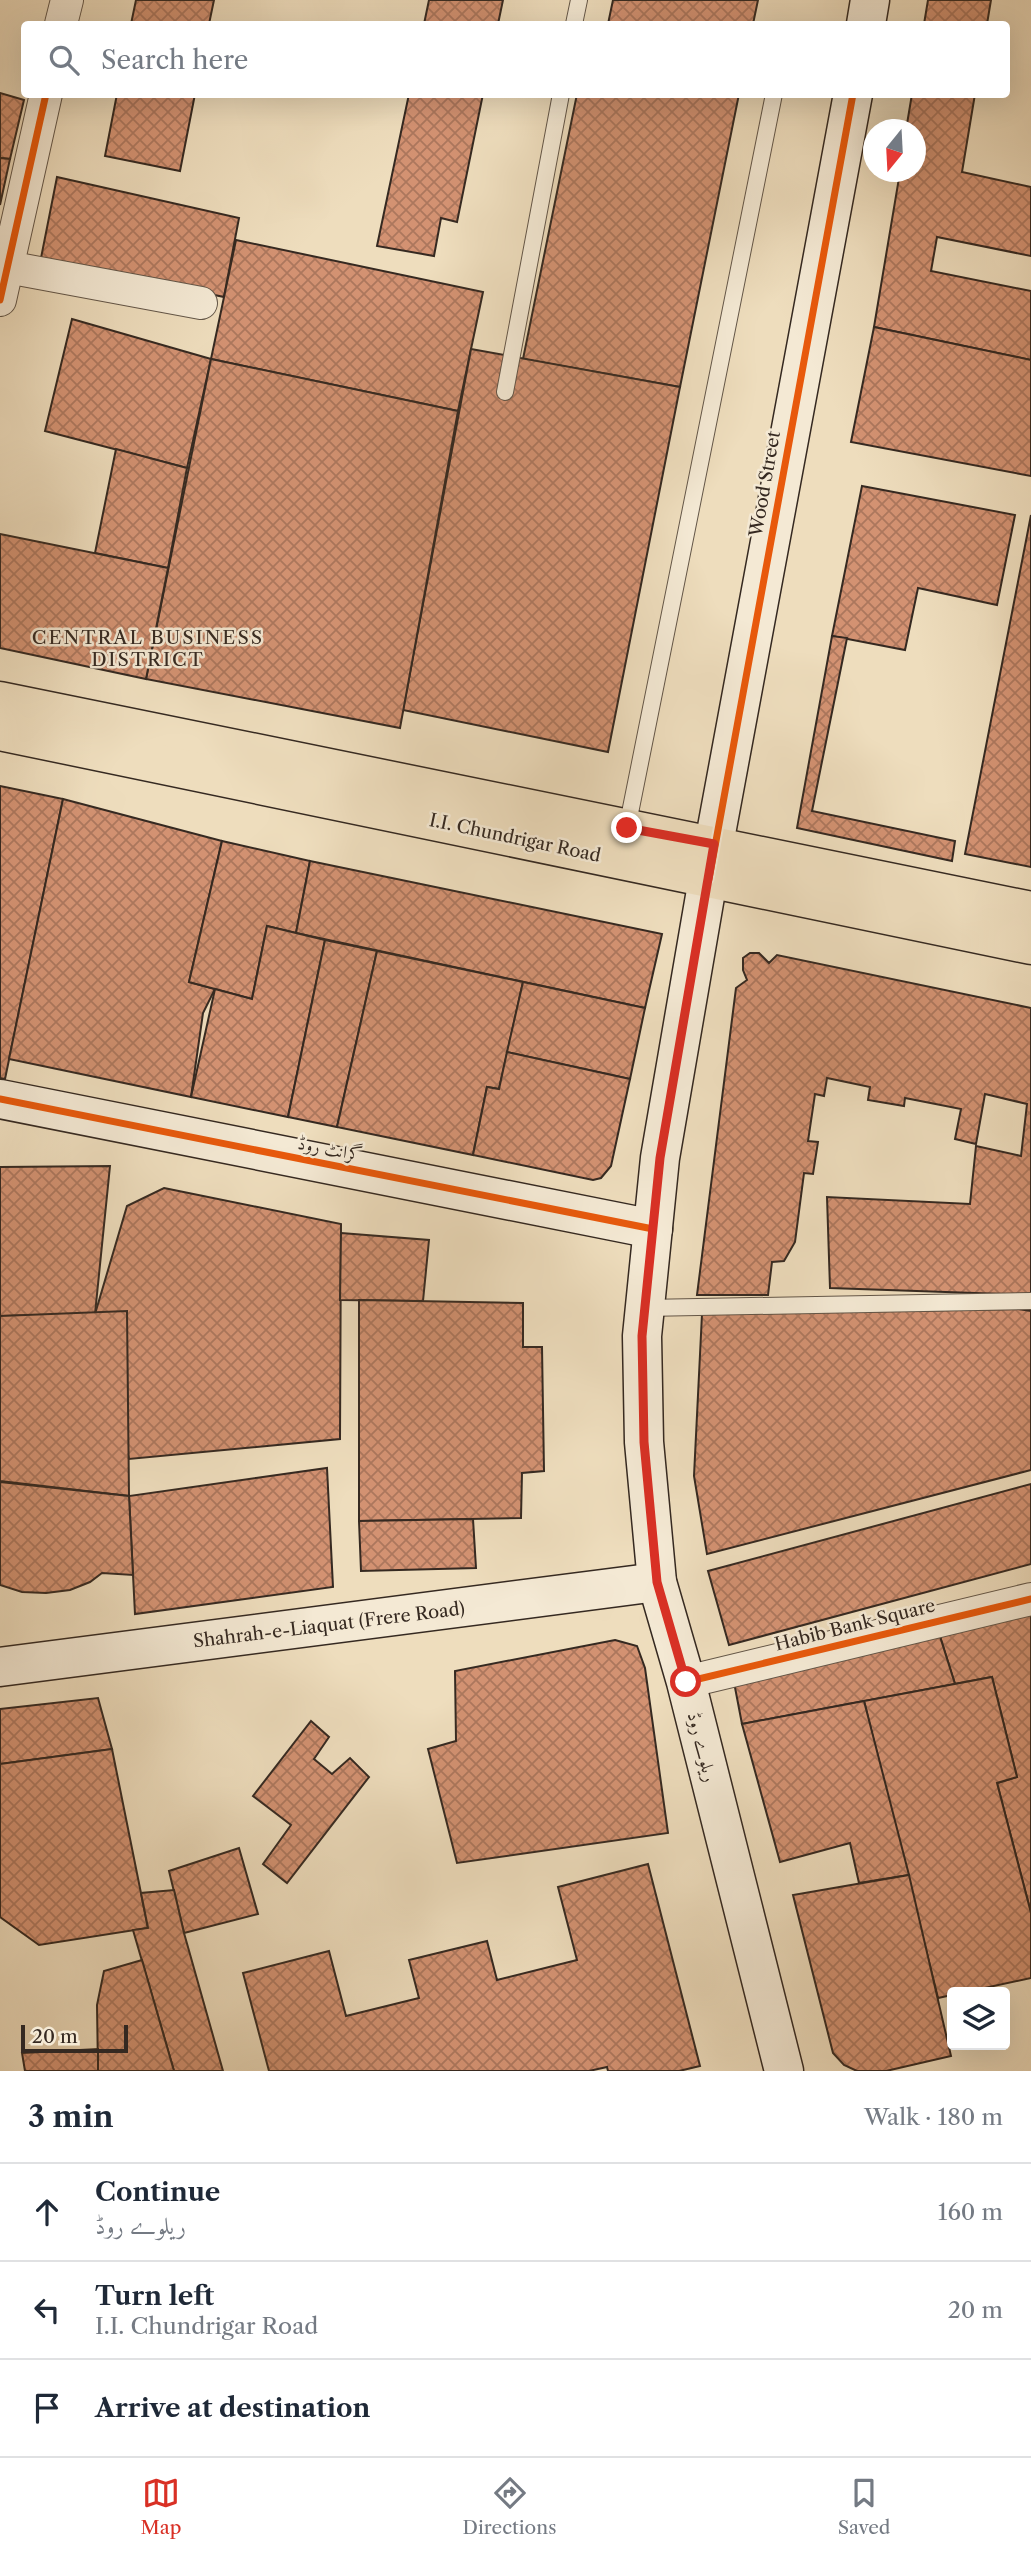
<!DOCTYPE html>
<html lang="en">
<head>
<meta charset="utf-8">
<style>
	body { margin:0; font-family:"Libre Caslon Text",Amiri,serif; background:#f2f2f3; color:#1f2937 }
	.controls { position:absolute; right:21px; bottom:21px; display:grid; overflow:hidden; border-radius:7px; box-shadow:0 7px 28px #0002 }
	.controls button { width:63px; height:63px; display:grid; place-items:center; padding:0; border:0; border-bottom:2px solid #e0e1e3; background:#fff; color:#1f2937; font:35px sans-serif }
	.compass { position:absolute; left:863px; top:119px; width:63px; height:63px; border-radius:50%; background:#fff; box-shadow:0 7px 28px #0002; rotate:198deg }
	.scale { position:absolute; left:21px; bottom:18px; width:107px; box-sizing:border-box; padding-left:7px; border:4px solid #352921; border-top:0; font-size:19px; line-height:24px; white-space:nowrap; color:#352921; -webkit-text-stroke:5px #f4e9d4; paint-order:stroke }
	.stop { position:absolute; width:21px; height:21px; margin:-16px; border:5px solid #d93025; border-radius:50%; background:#fff }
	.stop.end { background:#d93025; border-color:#fff; box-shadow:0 2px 7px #0008 }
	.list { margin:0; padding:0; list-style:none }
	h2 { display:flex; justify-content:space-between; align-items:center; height:91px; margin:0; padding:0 28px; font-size:30px }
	h2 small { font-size:23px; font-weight:400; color:#747a83 }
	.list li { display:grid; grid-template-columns:46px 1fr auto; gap:21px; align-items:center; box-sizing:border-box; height:98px; padding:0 28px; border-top:2px solid #e0e1e3 }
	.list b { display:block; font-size:26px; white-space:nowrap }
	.list p { margin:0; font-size:23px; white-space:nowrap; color:#747a83 }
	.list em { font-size:23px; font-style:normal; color:#747a83 }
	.icon { flex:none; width:38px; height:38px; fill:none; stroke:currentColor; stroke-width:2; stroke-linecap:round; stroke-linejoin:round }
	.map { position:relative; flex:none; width:1031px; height:2071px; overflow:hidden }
	.search { position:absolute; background:#fff; box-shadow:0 7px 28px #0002; left:21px; right:21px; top:21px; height:77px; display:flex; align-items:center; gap:18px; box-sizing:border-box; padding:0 24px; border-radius:7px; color:#747a83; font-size:26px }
	.sheet { height:385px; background:#fff }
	nav { display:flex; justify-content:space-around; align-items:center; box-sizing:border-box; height:98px; border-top:2px solid #e0e1e3; background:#fff; font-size:19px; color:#747a83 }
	nav a { display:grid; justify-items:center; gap:4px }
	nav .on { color:#d93025 }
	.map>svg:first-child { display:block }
	.building { fill:url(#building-cross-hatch); stroke:#352921; stroke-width:2 }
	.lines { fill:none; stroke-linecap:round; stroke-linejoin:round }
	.lane-casing { stroke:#635648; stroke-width:18 }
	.street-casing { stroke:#635648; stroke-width:34 }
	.secondary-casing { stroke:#352921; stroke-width:41 }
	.primary-casing { stroke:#352921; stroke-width:41 }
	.lane { stroke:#f4e9d4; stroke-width:16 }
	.street { stroke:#f4e9d4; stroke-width:32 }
	.secondary { stroke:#f4e9d4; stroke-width:38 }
	.primary { stroke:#eeddbd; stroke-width:38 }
	.cycleway-casing { stroke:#f4e9d4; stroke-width:11 }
	.cycleway { stroke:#e8590c; stroke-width:7 }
	.route { stroke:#d93025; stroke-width:9 }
	.labels { text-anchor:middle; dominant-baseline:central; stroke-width:5; stroke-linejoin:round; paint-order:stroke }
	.street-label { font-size:18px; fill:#352921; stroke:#f4e9d4 }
	.neighbourhood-label { font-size:19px; letter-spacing:2px; fill:#352921; stroke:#f4e9d4 }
</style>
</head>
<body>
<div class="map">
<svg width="1031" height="2071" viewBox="0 0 1031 2071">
	<defs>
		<pattern id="building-cross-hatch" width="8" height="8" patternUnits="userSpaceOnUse" patternTransform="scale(1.75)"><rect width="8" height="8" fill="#d39272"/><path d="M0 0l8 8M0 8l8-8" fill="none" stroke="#ac775d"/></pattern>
	</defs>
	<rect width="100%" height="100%" fill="#eeddbd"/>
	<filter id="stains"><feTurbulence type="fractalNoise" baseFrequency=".00286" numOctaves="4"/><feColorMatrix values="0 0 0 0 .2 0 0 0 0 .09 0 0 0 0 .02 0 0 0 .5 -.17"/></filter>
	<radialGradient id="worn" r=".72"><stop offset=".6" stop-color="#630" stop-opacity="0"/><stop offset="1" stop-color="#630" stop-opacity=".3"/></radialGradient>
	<g class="building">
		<polygon points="136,0 214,0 209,24 131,24"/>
		<polygon points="429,0 503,0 498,24 424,24"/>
		<polygon points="613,0 758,0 753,24 608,24"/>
		<polygon points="928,0 991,0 987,24 924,24"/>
		<polygon points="0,93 24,100 10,159 0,158"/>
		<polygon points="117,94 195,94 180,171 105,156"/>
		<polygon points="409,94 483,94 457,222 441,218 434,256 377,246"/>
		<polygon points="577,94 739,94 680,387 523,359"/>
		<polygon points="912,94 975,94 962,172 1031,187 1031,256 937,237 931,271 1031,291 1031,360 874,327 900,172 916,172 916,130 906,130"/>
		<polygon points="0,158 10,159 0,205"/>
		<polygon points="57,177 239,218 224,297 41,258"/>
		<polygon points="236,240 483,292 458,411 211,359"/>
		<polygon points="72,319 211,359 187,468 45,431"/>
		<polygon points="874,327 1031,360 1031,476 851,442"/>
		<polygon points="471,349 680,387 608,752 403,710"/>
		<polygon points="211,359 458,411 400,728 146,679"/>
		<polygon points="116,449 187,468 168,568 95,553"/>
		<polygon points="862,486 1015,515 997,605 918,588 905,650 832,636"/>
		<polygon points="1031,515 1031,867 965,854"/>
		<polygon points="0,534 168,568 146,679 0,648"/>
		<polygon points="832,636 847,638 812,811 955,841 952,861 797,828"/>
		<polygon points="0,786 63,799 5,1079 0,1078"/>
		<polygon points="63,799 222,841 189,982 215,989 203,1013 191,1097 9,1059"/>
		<polygon points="222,841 310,861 296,933 267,926 252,999 189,982"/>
		<polygon points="310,861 662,934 645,1008 296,933"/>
		<polygon points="267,926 325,940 288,1117 191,1097 215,989 252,999"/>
		<polygon points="325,940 377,951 337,1127 288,1117"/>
		<polygon points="377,951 523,982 499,1089 487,1087 473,1155 337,1127"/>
		<polygon points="750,953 759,953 769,963 777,955 1031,1008 1031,1295 830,1288 827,1197 970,1204 976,1146 1021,1156 1027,1104 985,1094 976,1144 955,1139 961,1109 905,1098 904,1106 868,1100 870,1087 827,1078 824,1096 815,1094 808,1141 818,1142 813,1174 804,1173 795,1242 784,1261 772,1262 768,1295 697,1295 736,988 747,980 743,970 743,958"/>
		<polygon points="523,982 645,1008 630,1079 507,1052"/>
		<polygon points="507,1052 630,1079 611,1166 601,1178 593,1180 473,1155 487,1087 499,1089"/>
		<polygon points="110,1166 95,1314 0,1316 0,1167"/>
		<polygon points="164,1188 341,1224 340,1439 129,1459 95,1314 127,1206"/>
		<polygon points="341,1233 429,1240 423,1301 340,1300"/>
		<polygon points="359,1300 523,1303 523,1347 542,1347 544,1471 522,1473 521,1518 359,1521"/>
		<polygon points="1018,1309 1031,1311 1031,1470 707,1554 694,1476 702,1314"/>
		<polygon points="127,1311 129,1496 0,1481 0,1316"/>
		<polygon points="327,1468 333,1587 135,1614 129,1496"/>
		<polygon points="0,1482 129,1496 133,1575 102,1573 90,1582 70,1590 46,1593 22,1592 0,1585"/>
		<polygon points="1031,1484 1031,1564 729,1645 708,1571"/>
		<polygon points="473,1519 476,1568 361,1571 359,1521"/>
		<polygon points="1031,1603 1031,1913 997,1783 1017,1777 992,1677 955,1684 937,1627"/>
		<polygon points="937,1627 955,1684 742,1724 733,1677"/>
		<polygon points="615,1640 637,1646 645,1668 668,1833 457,1863 428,1749 456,1741 455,1671"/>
		<polygon points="992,1677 1017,1777 997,1783 1031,1913 1031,1978 966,1992 952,1992 952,1995 938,1998 864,1701"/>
		<polygon points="98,1698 112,1749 0,1764 0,1709"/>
		<polygon points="864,1701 909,1875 859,1883 850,1843 780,1862 742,1724"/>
		<polygon points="311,1721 329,1737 314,1759 332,1774 350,1758 369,1777 287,1883 263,1864 291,1825 253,1796"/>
		<polygon points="112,1749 148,1928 39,1945 0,1917 0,1764"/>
		<polygon points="239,1848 258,1914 184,1933 169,1871"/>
		<polygon points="648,1864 700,2066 679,2071 608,2071 607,2067 589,2071 269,2071 243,1973 329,1951 346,2016 419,1998 409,1960 487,1941 497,1980 577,1960 558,1887"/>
		<polygon points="909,1875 951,2056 886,2071 857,2071 844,2065 833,2053 793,1895"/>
		<polygon points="174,1890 184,1933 223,2071 174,2071 133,1930 148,1928 141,1893"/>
		<polygon points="142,1960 174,2071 98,2071 97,2005 104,1971"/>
		<polygon points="98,2049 98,2071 25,2071 22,2053"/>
	</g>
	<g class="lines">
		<g class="lane-casing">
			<g id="lane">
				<polyline points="574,24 579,0"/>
				<polyline points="505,392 561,94"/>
				<polyline points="627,828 774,94"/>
				<polyline points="645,1308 1031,1301"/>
			</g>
		</g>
		<g class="street-casing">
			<g id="street">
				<polyline points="61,24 67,0"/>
				<polyline points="7,267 201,303"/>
				<polyline points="0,300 46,94"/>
				<polyline points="686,1682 1031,1599"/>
			</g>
		</g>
		<g class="secondary-casing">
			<g id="secondary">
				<polyline points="866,24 870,0"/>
				<polyline points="0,1099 653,1229"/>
				<polyline points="0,1667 657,1582"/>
				<polyline points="784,2071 686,1682 657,1582 644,1442 642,1336 660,1158 714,844 853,94"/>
			</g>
		</g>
		<g class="primary-casing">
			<g id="primary">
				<polyline points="0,701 1031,911"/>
				<polyline points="0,731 1031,945"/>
			</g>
		</g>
		<use href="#lane" class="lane"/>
		<use href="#street" class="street"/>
		<use href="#secondary" class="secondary"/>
		<use href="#primary" class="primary"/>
		<g class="cycleway-casing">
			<g id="cycleway">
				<polyline points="0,300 46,94"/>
				<polyline points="709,879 853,94"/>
				<polyline points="0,1099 653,1229"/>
				<polyline points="686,1682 1031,1599"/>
			</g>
		</g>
		<use href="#cycleway" class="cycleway"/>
	</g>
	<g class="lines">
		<polyline class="route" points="627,828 714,844 660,1158 642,1336 644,1442 657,1582 686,1682"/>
	</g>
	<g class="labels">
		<g class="street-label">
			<text transform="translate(765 484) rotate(-80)">Wood Street</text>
			<text transform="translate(515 838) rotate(12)">I.I. Chundrigar Road</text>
			<text transform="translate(330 1149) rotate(11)">گرانٹ روڈ</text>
			<text transform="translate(329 1625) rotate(-7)">Shahrah-e-Liaquat (Frere Road)</text>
			<text transform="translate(855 1625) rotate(-14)">Habib Bank Square</text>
			<text transform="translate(702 1747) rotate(76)">ریلوے روڈ</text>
		</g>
		<g class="neighbourhood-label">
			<text x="148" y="637">CENTRAL BUSINESS<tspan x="148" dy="22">DISTRICT</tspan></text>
		</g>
	</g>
	<rect width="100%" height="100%" filter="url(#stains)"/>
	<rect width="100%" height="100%" fill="url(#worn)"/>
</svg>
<div class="controls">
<button><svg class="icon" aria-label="layers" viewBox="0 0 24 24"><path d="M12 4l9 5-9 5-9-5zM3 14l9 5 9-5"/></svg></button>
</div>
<svg class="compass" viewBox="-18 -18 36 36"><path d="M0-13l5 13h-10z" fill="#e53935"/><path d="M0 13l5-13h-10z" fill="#747a83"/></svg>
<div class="scale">20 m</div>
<div class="stop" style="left:686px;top:1682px"></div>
<div class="stop end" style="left:627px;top:828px"></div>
<div class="search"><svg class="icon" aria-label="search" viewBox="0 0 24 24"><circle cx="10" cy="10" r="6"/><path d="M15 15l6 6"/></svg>Search here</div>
</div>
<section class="sheet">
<h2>3 min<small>Walk · 180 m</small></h2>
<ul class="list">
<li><svg class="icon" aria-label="ahead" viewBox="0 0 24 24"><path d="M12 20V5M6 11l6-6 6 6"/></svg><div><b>Continue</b><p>ریلوے روڈ</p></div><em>160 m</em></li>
<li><svg class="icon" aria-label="left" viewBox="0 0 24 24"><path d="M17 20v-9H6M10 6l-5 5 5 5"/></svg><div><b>Turn left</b><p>I.I. Chundrigar Road</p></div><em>20 m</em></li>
<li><svg class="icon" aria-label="arrive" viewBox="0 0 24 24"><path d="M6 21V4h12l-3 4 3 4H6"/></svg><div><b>Arrive at destination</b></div></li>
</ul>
</section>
<nav>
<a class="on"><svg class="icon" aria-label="map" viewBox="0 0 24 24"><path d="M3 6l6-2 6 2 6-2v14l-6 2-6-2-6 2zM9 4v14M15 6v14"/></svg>Map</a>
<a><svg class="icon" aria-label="directions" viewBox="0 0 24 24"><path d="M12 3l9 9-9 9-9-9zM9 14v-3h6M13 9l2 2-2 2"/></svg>Directions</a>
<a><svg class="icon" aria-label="saved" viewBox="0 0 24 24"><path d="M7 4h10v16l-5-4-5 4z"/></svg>Saved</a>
</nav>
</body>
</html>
